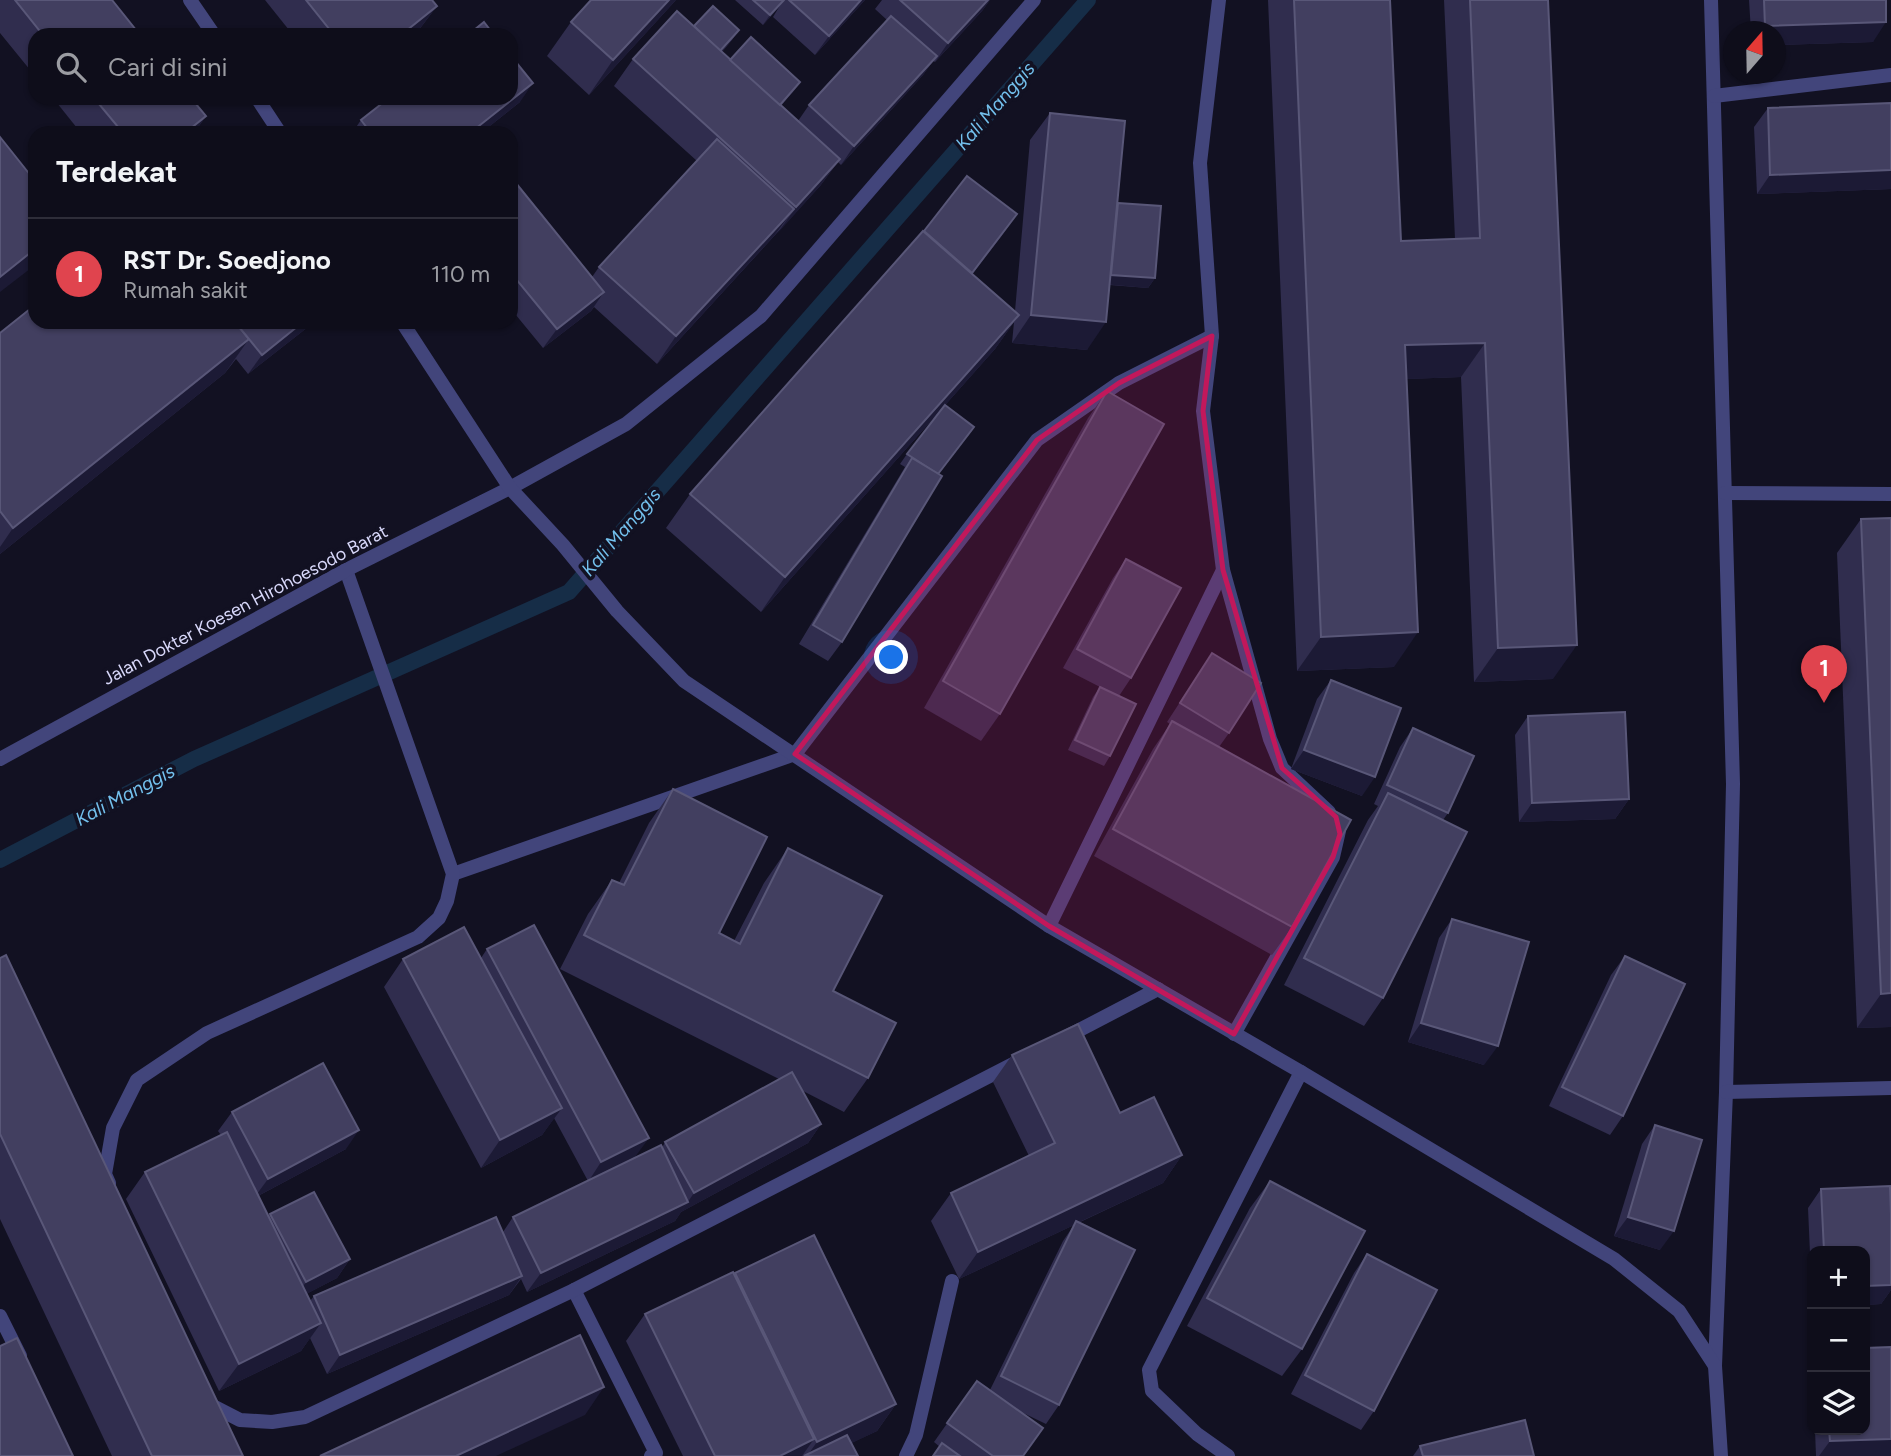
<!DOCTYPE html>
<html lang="id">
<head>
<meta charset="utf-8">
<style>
	body { margin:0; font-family:Figtree,sans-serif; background:#1c1b27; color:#f1f3f6 }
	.controls { position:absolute; right:21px; bottom:21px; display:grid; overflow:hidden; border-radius:14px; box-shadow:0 2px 5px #0004 }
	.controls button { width:63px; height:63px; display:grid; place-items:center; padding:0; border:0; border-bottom:2px solid #2e2d39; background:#0e0d1a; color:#f1f3f6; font:35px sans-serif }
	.compass { position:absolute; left:1723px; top:21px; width:63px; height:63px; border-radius:50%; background:#0e0d1a; box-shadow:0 2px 5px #0004; rotate:20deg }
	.you { position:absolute; left:892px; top:658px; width:24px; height:24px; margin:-18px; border:5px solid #fff; border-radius:50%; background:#1a73e8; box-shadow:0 0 0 10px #1a73e833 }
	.badge { display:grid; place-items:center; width:46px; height:46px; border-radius:50%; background:#1edfe0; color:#fff; font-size:23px; font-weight:700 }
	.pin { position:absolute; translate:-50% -58px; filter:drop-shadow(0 2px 4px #0008) }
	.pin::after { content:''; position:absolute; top:37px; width:24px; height:21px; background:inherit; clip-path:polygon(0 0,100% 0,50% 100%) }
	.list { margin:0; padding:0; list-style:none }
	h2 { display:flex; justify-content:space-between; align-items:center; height:91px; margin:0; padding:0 28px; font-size:30px }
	h2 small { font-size:23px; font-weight:400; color:#9b9ca2 }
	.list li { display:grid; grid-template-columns:46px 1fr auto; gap:21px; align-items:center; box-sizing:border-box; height:112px; padding:0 28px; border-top:2px solid #2e2d39 }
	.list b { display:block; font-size:26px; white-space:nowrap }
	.list p { margin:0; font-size:23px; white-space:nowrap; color:#9b9ca2 }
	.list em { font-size:23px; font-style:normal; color:#9b9ca2 }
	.icon { flex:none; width:38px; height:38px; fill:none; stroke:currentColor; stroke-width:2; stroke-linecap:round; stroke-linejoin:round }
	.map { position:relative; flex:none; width:1891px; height:1456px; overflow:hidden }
	.search { position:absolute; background:#0e0d1a; box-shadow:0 2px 5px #0004; left:28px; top:28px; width:490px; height:77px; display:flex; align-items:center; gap:18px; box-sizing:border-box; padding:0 24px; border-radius:21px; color:#9b9ca2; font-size:26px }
	.panel { position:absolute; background:#0e0d1a; box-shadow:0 2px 5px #0004; left:28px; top:126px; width:490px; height:203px; border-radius:21px }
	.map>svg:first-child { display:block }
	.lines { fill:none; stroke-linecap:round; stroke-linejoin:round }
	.stream { stroke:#162d47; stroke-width:16 }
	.service { stroke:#42457b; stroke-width:14 }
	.minor { stroke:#42457b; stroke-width:14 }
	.tertiary { stroke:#42457b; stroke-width:14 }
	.wall { fill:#302d4e }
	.shaded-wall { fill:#1c1a35 }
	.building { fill:#423f60; stroke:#595778; stroke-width:2 }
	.marked { fill:#c2185b; fill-opacity:0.2; stroke:#c2185b; stroke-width:5; stroke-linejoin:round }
	.labels { text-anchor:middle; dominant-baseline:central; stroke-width:7; stroke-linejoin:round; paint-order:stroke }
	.street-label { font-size:18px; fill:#d8d8fa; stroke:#121122 }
	.water-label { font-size:19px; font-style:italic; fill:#73c0ed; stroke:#121122 }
</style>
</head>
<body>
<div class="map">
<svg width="1891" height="1456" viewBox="0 0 1891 1456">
	<rect width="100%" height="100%" fill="#121122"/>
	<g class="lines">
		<polyline class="stream" points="0,860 194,759 569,592 1088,0"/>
		<g class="service">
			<polyline points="453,874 795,754"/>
			<polyline points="1066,1037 1158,989"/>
			<polyline points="109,1183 105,1174 113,1128 137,1080 207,1033 418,937 439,918 447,901 453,874 346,570"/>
			<polyline points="574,1290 656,1453 651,1456"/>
			<polyline points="0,1316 20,1356"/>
			<polyline points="205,1402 240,1420 272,1422 305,1417 574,1290 1017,1062"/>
			<polyline points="906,1456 916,1435 952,1281"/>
		</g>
		<g class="minor">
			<polyline points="1219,0 1200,163 1212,336 1203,411 1223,570 1270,739 1282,768 1329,812"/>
			<polyline points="1711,0 1733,784 1726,1092 1715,1366"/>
			<polyline points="1714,96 1891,75"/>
			<polyline points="1725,493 1891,494"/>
			<polyline points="795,754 1037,440 1119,383 1212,336"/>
			<polyline points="0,759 346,570 510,488 626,424 761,316 1034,0"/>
			<polyline points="1049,926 1223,570"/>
			<polyline points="1234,1034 1333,857 1339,831"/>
			<polyline points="1726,1092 1891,1088"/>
			<polyline points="1228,1456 1197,1434 1152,1391 1149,1370 1301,1072"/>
		</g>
		<g class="tertiary">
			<polyline points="190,0 214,35"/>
			<polyline points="257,98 280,133"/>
			<polyline points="402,322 510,488 563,545 617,611 684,681 1049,926 1301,1072 1614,1259 1679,1311 1715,1366 1721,1456"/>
		</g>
	</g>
	<g class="wall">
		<polygon points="0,0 112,0 140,35 35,35 35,76 0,33"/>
		<polygon points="265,0 432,0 437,6 415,35 293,35"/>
		<polygon points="676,0 589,95 547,56 571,22"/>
		<polygon points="735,0 865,0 815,55 773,17 779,7 763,25"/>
		<polygon points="882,0 990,0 982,11 935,62 933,61 923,75 841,165 838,162 820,186 657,364 594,307 591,311 543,348 511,309 511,177 592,277 599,267 697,161 614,86 633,59 694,26 739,30 732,40 722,52 730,60 800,82 781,106 798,121 809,105 887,20 875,9"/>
		<polygon points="1268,0 1390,0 1401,241 1455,239 1444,0 1548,0 1553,679 1474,682 1461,377 1406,379 1394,667 1297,671"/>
		<polygon points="1749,0 1886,0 1873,42 1775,45 1775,32 1751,32"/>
		<polygon points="53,98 191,98 206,116 194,133 81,133"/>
		<polygon points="520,102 481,133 352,133 361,120"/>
		<polygon points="1768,108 1891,189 1757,194 1754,127"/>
		<polygon points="1050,113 1118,203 1155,278 1148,288 1110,285 1087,350 1012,343 1014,322 995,349 761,612 666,528 690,494 1003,234 972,274 1015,311 1030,140"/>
		<polygon points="35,322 311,322 308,327 248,374 236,359 225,373 0,554 0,333"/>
		<polygon points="1107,391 1000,714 981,741 924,708 1088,418"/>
		<polygon points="974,427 938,474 842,642 828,661 799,644 905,467 900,464 907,454"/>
		<polygon points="1891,518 1891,1027 1857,1028 1837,553 1861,519"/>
		<polygon points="1126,559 1131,678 1119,696 1110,756 1104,766 1068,750 1093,697 1100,687 1063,668 1113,578"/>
		<polygon points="1212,653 1229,733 1219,747 1292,927 1272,955 1094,856 1153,749 1170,724 1167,722"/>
		<polygon points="1331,680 1362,796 1291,769 1317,699"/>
		<polygon points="1528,716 1629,799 1615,819 1519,822 1515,735"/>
		<polygon points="1413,728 1448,813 1443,820 1383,998 1364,1026 1284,985 1368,820 1378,806 1374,804 1400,747"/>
		<polygon points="673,789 719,933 734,941 764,883 788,848 833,991 868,1078 844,1112 803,1091 821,1124 808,1143 681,1212 675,1221 527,1292 521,1279 509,1295 327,1374 310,1338 301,1351 219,1391 126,1199 145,1172 221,1135 218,1131 232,1112 346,1149 258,1196 268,1217 270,1214 350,1259 337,1278 306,1294 310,1301 314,1296 503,1232 513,1217 588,1181 554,1118 542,1135 481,1168 384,987 403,959 481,958 487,949 635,1157 662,1148 665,1142 779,1079 560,969 588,914 612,880 619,883 649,823"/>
		<polygon points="1452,919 1484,1065 1408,1042 1439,938"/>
		<polygon points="1625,956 1623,1116 1610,1135 1549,1106 1611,975"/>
		<polygon points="0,958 243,1456 112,1456 0,1219"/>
		<polygon points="1012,1055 1120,1113 1182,1155 1163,1183 1078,1223 1059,1405 1046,1424 1019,1411 1023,1456 933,1456 940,1447 934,1442 977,1381 990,1390 1063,1241 1074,1225 959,1279 931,1221 951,1193 1029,1156 993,1082"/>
		<polygon points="1655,1125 1660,1250 1614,1236 1642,1144"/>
		<polygon points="1270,1181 1302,1349 1282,1376 1187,1326 1250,1208"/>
		<polygon points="1890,1186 1891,1215 1891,1290 1881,1304 1865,1305 1865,1251 1812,1251 1812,1299 1808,1208 1821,1189"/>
		<polygon points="1367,1254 1374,1411 1361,1430 1291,1394 1354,1273"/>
		<polygon points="735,1273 896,1404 877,1431 851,1443 858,1456 683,1456 626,1341 645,1314 734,1275"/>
		<polygon points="1815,1430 1865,1430 1891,1456 1816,1456"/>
		<polygon points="1420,1446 1534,1456 1413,1456"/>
	</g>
	<g class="shaded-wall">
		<polygon points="669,0 676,0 589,95 613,60"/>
		<polygon points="784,0 779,7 763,25 770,15"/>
		<polygon points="861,0 865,0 815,55 829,36"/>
		<polygon points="988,0 990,0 982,11 935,62 948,43"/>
		<polygon points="437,6 415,35 401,35"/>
		<polygon points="1886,22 1873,42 1775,45 1775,32 1761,32 1765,26"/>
		<polygon points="739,30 732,40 707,68 714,58"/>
		<polygon points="937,56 923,75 841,165 854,146"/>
		<polygon points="800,82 793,92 764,124 771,115"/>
		<polygon points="533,83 520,102 481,133 470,133"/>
		<polygon points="206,116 194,133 185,133"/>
		<polygon points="840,159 820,186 777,234 796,207"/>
		<polygon points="1891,170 1891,189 1757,194 1770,175"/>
		<polygon points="794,209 774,236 657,364 676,336"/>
		<polygon points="1017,214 1003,234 959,292 972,273"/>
		<polygon points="35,249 35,265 0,292 0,277"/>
		<polygon points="1110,274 1155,278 1148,288 1103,284"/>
		<polygon points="604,292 591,311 543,348 557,329"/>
		<polygon points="1019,315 995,349 761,612 785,577"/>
		<polygon points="1031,315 1106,322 1087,350 1012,343"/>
		<polygon points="303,322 311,322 308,327 248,374 262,355"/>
		<polygon points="249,339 225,373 0,554 0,547 13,528"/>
		<polygon points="1485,343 1461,377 1381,380 1405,345"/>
		<polygon points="1418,632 1394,667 1297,671 1321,637"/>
		<polygon points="1577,645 1553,679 1474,682 1498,648"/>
		<polygon points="1304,750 1375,777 1362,796 1291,769"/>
		<polygon points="1629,799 1615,819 1519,822 1532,803"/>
		<polygon points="1891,993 1891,1027 1857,1028 1881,994"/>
		<polygon points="1421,1023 1498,1046 1484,1065 1408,1042"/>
		<polygon points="562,1108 542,1135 481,1168 500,1140"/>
		<polygon points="821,1124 808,1143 681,1212 694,1193"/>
		<polygon points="359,1130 346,1149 254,1198 268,1179"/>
		<polygon points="649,1138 635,1157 588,1182 601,1162"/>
		<polygon points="1182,1155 1163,1183 1075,1224 1076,1221 1074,1225 959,1279 978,1252"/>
		<polygon points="688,1202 675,1221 527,1292 541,1273"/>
		<polygon points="1628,1217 1674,1231 1660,1250 1614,1236"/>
		<polygon points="350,1259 337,1278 293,1301 306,1282"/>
		<polygon points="522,1276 509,1295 327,1374 340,1355"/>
		<polygon points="1891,1285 1891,1290 1881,1304 1865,1305 1865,1286"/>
		<polygon points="321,1323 301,1351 219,1391 239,1364"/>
		<polygon points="604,1387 585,1415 496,1456 456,1456"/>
		<polygon points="896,1404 877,1431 825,1456 807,1456 817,1442"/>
		<polygon points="814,1439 802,1456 780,1456"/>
		<polygon points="1891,1439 1891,1456 1819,1456 1830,1441"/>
	</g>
	<g class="building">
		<polygon points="15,0 112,0 140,35 43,35"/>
		<polygon points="306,0 432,0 437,6 401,35 334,35"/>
		<polygon points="591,0 669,0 613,60 571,22"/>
		<polygon points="753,0 784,0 770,15"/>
		<polygon points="789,0 861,0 829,36"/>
		<polygon points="900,0 988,0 948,43"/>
		<polygon points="1294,0 1390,0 1401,241 1480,238 1470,0 1548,0 1577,645 1498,648 1485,343 1405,345 1418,632 1321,637"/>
		<polygon points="1764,0 1886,0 1886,22 1765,26"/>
		<polygon points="713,6 739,30 720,51 694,26"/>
		<polygon points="677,11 840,159 796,207 633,59"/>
		<polygon points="891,16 937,56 854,146 809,105"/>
		<polygon points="484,22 494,35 468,35"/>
		<polygon points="751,37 800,82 780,105 730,60"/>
		<polygon points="511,56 533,83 470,133 371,133 361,120 389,98 511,98"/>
		<polygon points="94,98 191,98 206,116 185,133 123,133"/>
		<polygon points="1891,103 1891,170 1770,175 1768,108"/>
		<polygon points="1050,113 1125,121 1106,322 1031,315"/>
		<polygon points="0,137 35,181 35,249 0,277"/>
		<polygon points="717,139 794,209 676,336 599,267"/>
		<polygon points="967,176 1017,214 972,273 924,231"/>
		<polygon points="511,177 604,292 557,329 511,273"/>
		<polygon points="1118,203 1161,206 1155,278 1111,275"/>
		<polygon points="923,231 1019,315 785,577 690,494"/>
		<polygon points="35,305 35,322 235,322 249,339 13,528 0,511 0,333"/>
		<polygon points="235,322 303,322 262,355"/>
		<polygon points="1107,391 1164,424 1000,714 943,681"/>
		<polygon points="945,405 974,427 938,474 907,454"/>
		<polygon points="912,458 942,476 842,642 813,625"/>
		<polygon points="1891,518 1891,993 1881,994 1861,519"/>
		<polygon points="1126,559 1181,588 1131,678 1077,649"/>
		<polygon points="1212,653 1261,683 1229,733 1180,703"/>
		<polygon points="1331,680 1401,708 1375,777 1304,750"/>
		<polygon points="1100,687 1136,704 1110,756 1075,740"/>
		<polygon points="1625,712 1629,799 1532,803 1528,716"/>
		<polygon points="1172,721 1351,820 1292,927 1113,829"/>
		<polygon points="1413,728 1474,756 1448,813 1387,785"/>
		<polygon points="673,789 767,837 719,933 740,944 788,848 882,896 833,991 896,1023 868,1078 584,935 612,880 624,885"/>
		<polygon points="1388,793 1467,832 1383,998 1304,958"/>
		<polygon points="1452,919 1529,942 1498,1046 1421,1023"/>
		<polygon points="534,925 649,1138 601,1162 487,949"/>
		<polygon points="464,927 562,1108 500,1140 403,959"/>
		<polygon points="6,955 243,1456 152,1456 0,1134 0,958"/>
		<polygon points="1625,956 1685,984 1623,1116 1562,1087"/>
		<polygon points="1078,1024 1120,1113 1154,1097 1182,1155 978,1252 951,1193 1055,1143 1012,1055"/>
		<polygon points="323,1063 359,1130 268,1179 232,1112"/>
		<polygon points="792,1072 821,1124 694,1193 665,1142"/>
		<polygon points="1655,1125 1702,1140 1674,1231 1628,1217"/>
		<polygon points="227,1132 321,1323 239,1364 145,1172"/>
		<polygon points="661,1145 688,1202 541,1273 513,1217"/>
		<polygon points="1270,1181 1365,1231 1302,1349 1207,1298"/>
		<polygon points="1890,1186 1891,1215 1891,1285 1865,1286 1865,1251 1824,1251 1821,1189"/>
		<polygon points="314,1192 350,1259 306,1282 270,1214"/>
		<polygon points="496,1217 522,1276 340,1355 314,1296"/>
		<polygon points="1076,1221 1135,1250 1059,1405 1001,1376"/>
		<polygon points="814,1235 896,1404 817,1442 735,1273"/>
		<polygon points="1367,1254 1437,1290 1374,1411 1305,1375"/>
		<polygon points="733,1272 814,1439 780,1456 715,1456 645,1314"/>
		<polygon points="580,1335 604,1387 456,1456 320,1456"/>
		<polygon points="17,1338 73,1456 0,1456 0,1346"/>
		<polygon points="1891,1347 1891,1439 1830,1441 1829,1430 1865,1430 1865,1348"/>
		<polygon points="977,1381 1043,1428 1023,1456 993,1456 947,1423"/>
		<polygon points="1525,1420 1534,1456 1423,1456 1420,1446"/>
		<polygon points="847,1435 858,1456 804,1456"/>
		<polygon points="942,1443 960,1456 933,1456"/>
	</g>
	<path class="marked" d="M1212,336L1203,411L1223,570L1282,768L1336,817L1340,834L1333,857L1234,1034L1049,926L795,754L1037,440L1119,383Z"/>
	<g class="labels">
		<g class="street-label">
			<text transform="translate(245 605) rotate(-28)">Jalan Dokter Koesen Hirohoesodo Barat</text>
		</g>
		<g class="water-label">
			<text transform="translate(995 106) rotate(-49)">Kali Manggis</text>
			<text transform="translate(621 532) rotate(-49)">Kali Manggis</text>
			<text transform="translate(125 795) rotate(-28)">Kali Manggis</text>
		</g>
	</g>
</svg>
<div class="controls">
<button>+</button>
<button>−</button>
<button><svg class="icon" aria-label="layers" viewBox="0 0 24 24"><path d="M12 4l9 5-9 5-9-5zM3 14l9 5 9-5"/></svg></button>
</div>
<svg class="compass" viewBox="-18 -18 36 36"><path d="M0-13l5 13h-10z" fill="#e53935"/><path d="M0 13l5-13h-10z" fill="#9b9ca2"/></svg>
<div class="you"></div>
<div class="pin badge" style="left:1824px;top:703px;background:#e0444e">1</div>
<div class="search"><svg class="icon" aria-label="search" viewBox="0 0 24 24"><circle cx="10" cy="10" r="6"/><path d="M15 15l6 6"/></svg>Cari di sini</div>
<section class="panel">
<h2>Terdekat<small></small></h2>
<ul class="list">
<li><span class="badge" style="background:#e0444e">1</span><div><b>RST Dr. Soedjono</b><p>Rumah sakit</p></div><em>110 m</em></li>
</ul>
</section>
</div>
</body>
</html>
